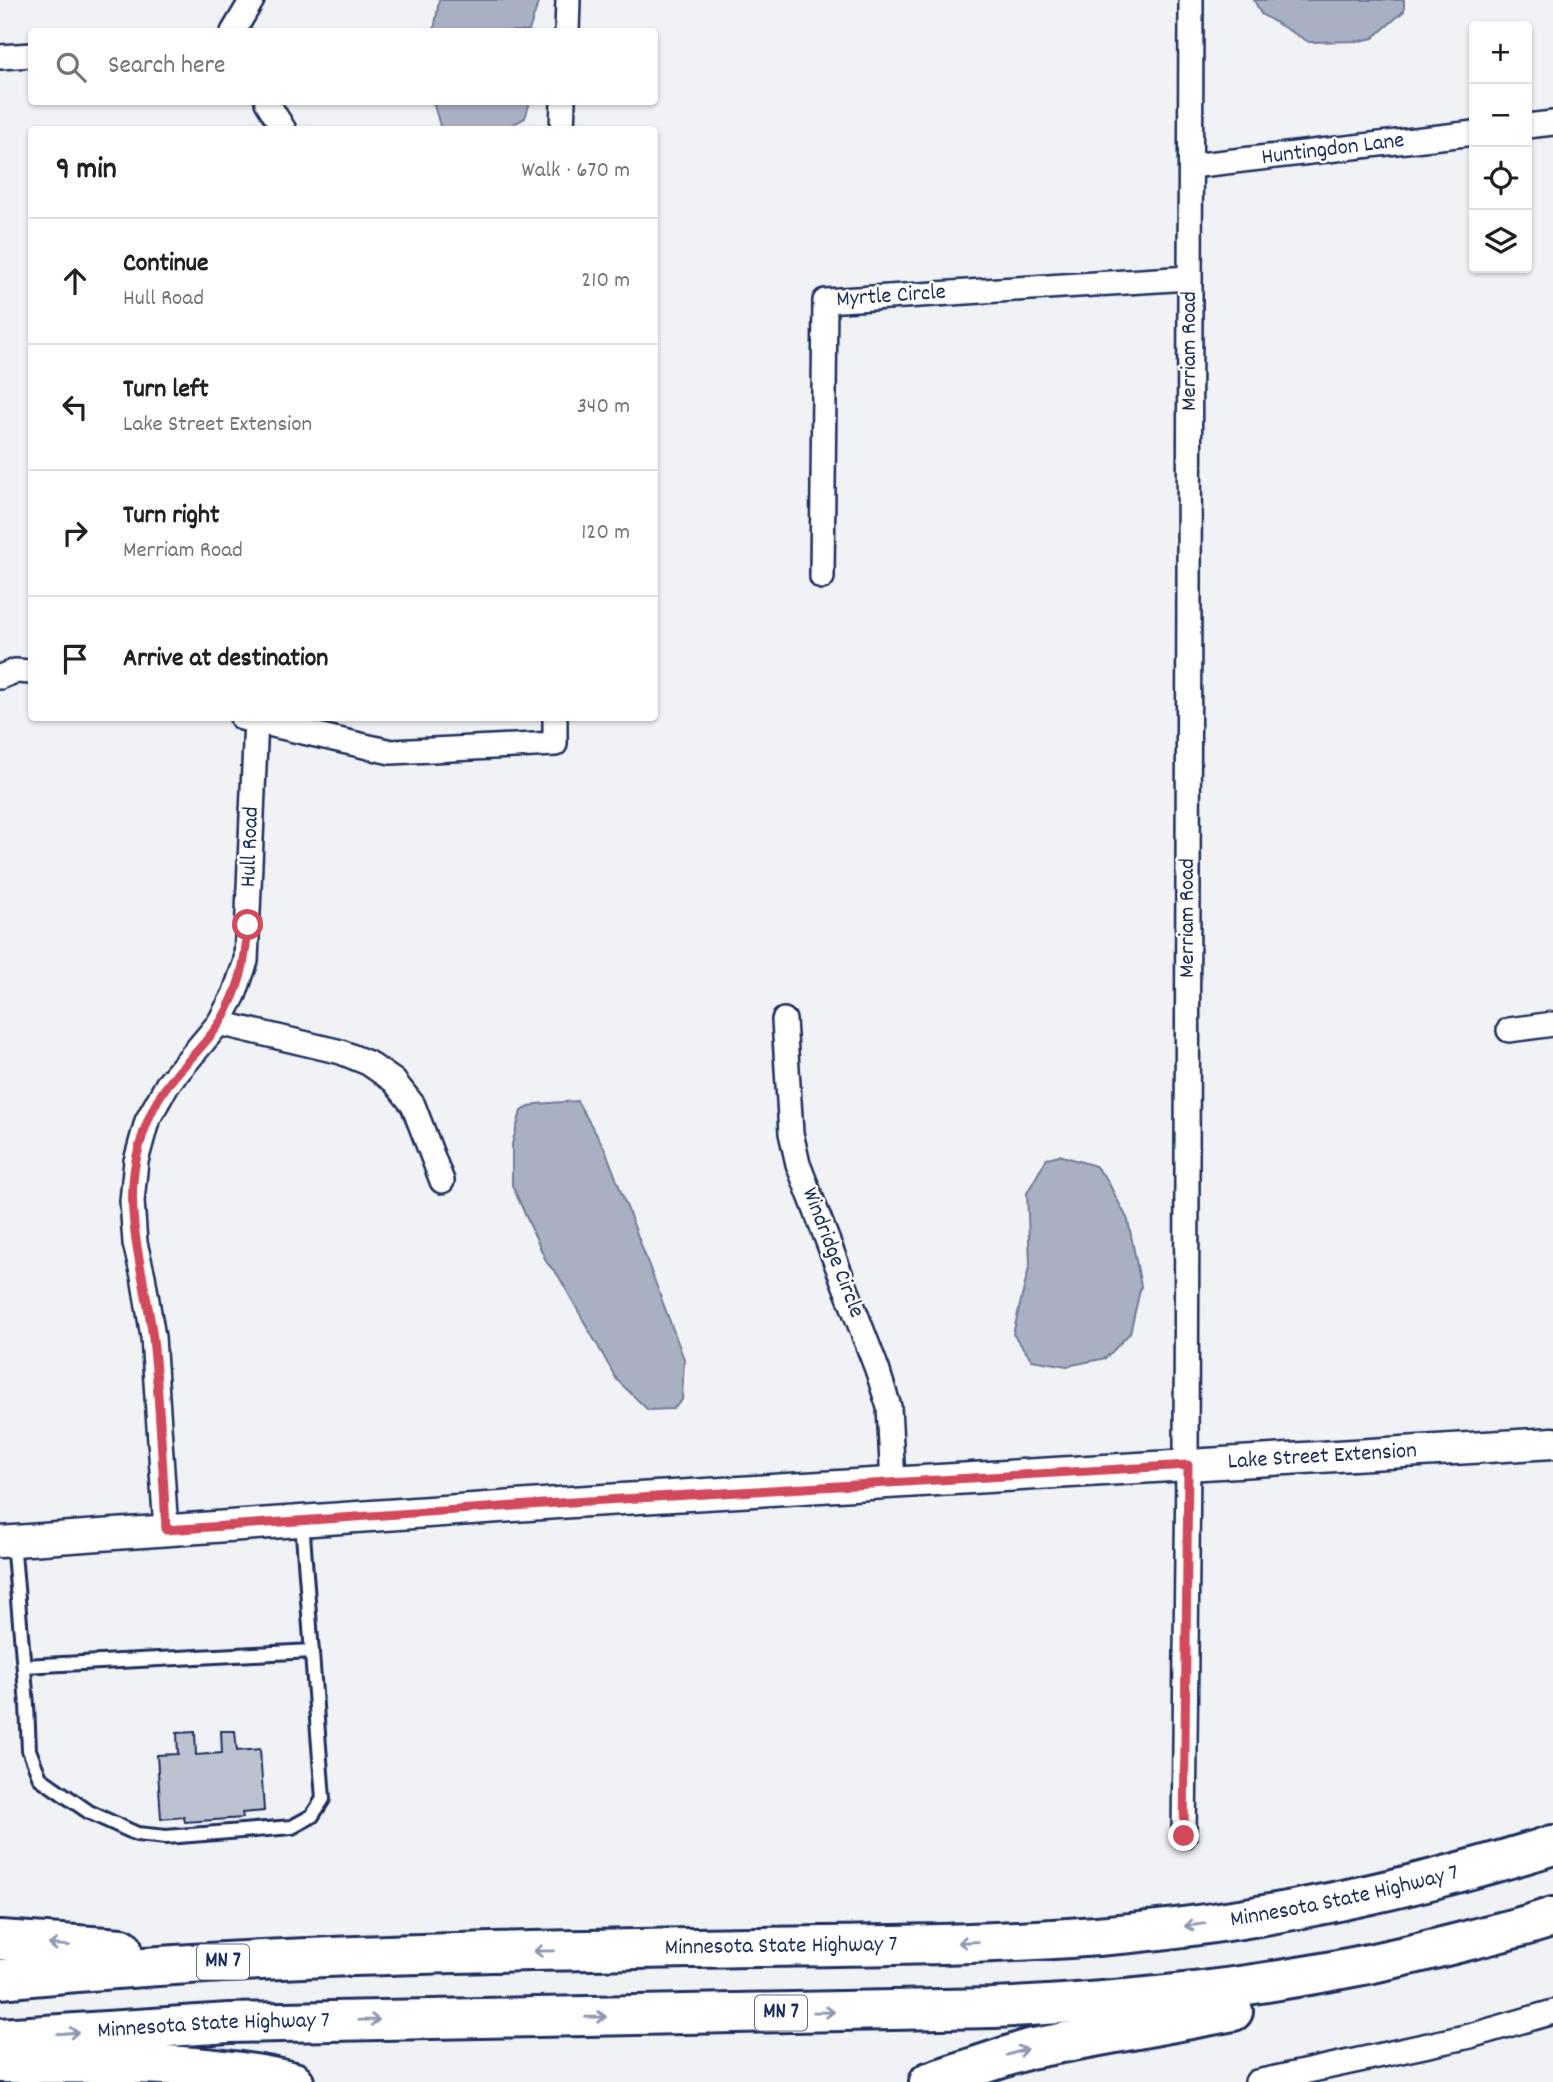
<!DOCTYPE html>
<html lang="en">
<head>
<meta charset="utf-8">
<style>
	body { margin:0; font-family:Dekko,sans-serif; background:#f6f6f6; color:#202124 }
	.controls { position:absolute; right:21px; top:21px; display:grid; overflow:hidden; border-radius:7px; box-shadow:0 2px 5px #0004 }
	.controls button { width:63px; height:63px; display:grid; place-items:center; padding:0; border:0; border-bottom:2px solid #e0e0e0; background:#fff; color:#202124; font:35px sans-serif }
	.stop { position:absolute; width:21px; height:21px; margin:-16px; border:5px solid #d1495b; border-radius:50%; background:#fff }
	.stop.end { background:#d1495b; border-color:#fff; box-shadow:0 2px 7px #0008 }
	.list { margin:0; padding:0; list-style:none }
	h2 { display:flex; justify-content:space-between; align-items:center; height:91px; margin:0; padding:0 28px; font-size:30px }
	h2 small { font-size:23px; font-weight:400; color:#757577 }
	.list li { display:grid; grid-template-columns:46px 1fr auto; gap:21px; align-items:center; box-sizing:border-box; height:126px; padding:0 28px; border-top:2px solid #e0e0e0 }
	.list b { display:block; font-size:26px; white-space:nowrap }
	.list p { margin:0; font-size:23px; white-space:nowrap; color:#757577 }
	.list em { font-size:23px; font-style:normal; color:#757577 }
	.icon { flex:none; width:38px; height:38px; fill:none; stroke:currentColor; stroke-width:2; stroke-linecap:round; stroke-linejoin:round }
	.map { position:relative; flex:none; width:1553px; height:2082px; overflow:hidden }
	.search { position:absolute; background:#fff; box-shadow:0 2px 5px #0004; left:28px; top:28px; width:630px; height:77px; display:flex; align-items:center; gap:18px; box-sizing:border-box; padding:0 24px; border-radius:7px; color:#757577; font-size:26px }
	.panel { position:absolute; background:#fff; box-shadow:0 2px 5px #0004; left:28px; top:126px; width:630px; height:595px; border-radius:7px }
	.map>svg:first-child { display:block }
	.water { fill:#a8b0c2; stroke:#707c9a; stroke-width:2 }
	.building { fill:#bcc2d0; stroke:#1b2f5e; stroke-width:2 }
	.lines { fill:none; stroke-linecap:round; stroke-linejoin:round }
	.service-casing { stroke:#1b2f5e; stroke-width:18 }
	.minor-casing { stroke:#1b2f5e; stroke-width:28 }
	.tertiary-casing { stroke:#1b2f5e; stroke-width:35 }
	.trunk-casing { stroke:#1b2f5e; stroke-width:44 }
	.service { stroke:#fff; stroke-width:12 }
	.minor { stroke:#fff; stroke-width:23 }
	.tertiary { stroke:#fff; stroke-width:30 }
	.trunk { stroke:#fff; stroke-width:38 }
	.oneway { stroke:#8d97ae }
	.route { stroke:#d1495b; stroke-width:9 }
	.labels { text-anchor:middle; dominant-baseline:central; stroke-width:5; stroke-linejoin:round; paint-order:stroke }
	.shield { fill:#fff; stroke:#5f6d8e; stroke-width:2 }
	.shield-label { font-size:21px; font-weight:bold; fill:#1b2f5e }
	.street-label { font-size:23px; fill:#1b2f5e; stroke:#fff }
</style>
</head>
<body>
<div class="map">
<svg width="1553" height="2082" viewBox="0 0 1553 2082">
	<rect width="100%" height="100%" fill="#f1f2f5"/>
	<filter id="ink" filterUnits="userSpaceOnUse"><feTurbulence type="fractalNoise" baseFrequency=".0143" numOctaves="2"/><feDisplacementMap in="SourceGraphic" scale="14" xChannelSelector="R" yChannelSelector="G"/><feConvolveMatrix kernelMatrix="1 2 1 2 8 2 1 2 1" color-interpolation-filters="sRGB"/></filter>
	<g filter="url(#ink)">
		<g class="water">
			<polygon points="439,0 539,0 529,31 434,31"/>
			<polygon points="1254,0 1404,0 1404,11 1373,38 1360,41 1309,42 1261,14"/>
			<polygon points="433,102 530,102 525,118 505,129 441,129"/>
			<polygon points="577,1101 605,1149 684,1359 682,1400 673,1409 648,1410 617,1380 558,1275 547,1263 512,1185 512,1144 521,1111 536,1104"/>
			<polygon points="1059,1155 1095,1166 1106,1178 1128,1220 1141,1286 1130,1333 1106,1358 1067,1366 1032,1360 1013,1334 1030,1263 1027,1193 1047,1158"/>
		</g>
		<polygon class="building" points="221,1731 235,1731 237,1751 260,1749 264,1811 242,1813 243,1818 185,1822 184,1817 161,1819 157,1755 178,1754 177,1733 195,1732 196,1755 222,1753"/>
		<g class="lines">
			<g class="service-casing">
				<g id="service">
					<polyline points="13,1541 27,1705 29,1750 40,1778 89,1812 137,1834 166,1837 292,1827 312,1816 323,1799 302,1521"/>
					<polyline points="24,1666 312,1651"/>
				</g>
			</g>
			<g class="minor-casing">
				<g id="minor">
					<polyline points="233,32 252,0"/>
					<polyline points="567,32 568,0"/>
					<polyline points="0,57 32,55"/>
					<polyline points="267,102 284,130"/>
					<polyline points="1527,126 1553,123"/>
					<polyline points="562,130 563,102"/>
					<polyline points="1191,166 1474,133"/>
					<polyline points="822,577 825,301 1189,278"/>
					<polyline points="0,677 15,671 32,672"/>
					<polyline points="242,718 391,752 555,744 555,718"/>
					<polyline points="784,1020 791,1133 798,1164 877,1369 889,1407 893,1483"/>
					<polyline points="219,1023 341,1052 368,1063 394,1081 413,1105 442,1181"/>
					<polyline points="1509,1030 1553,1024"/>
					<polyline points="166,1530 153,1337 143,1276 135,1243 132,1201 136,1161 147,1121 167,1085 219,1023 234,995 246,961 256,718"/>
					<polyline points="1184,1836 1188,1465 1186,1460 1191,0"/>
					<polyline points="1257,2082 1470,2036 1553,2012"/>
				</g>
			</g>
			<g class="tertiary-casing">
				<g id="tertiary">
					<path id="s1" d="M0,1542L572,1502L1553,1443"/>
				</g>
			</g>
			<g class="trunk-casing">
				<g id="trunk">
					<polyline points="0,1940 122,1948"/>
					<path id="s2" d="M0,1979C230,1956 460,1952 691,1948C837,1945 985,1947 1131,1933C1274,1919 1416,1888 1553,1845"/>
					<path id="s3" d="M0,2038L229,2023L993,2008C1155,2000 1308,1983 1466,1941C1495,1933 1525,1927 1553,1917"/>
					<path d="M0,2063C98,2064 198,2059 294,2082"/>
					<polyline points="929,2082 1029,2049 1233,2011"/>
				</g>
			</g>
			<use href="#service" class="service"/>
			<use href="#minor" class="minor"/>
			<use href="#tertiary" class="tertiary"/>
			<use href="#trunk" class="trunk"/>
		</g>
		<defs><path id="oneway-shaft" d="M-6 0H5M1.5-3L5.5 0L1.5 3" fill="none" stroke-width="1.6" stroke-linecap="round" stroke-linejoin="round" transform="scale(1.75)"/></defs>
		<g class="oneway">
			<use href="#oneway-shaft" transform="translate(1195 1925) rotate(173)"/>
			<use href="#oneway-shaft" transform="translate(968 1942) rotate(178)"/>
			<use href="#oneway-shaft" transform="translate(59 1945) rotate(-177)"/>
			<use href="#oneway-shaft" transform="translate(544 1951) rotate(179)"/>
			<use href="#oneway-shaft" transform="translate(824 2012) rotate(-1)"/>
			<use href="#oneway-shaft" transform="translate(596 2017) rotate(-1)"/>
			<use href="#oneway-shaft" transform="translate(369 2020) rotate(-1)"/>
			<use href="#oneway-shaft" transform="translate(68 2033) rotate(-5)"/>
			<use href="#oneway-shaft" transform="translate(1017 2052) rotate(-17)"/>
		</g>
	</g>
	<g class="lines" filter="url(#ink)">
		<path class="route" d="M248,925C245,964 241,987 221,1021C207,1043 186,1062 170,1082C152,1104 142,1133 136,1160C124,1220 146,1279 153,1339C160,1403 163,1467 166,1530L572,1502L1188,1465L1184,1836"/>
	</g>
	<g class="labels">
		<g class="shield">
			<rect x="197" y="1944.5" width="52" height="35" rx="5"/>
			<rect x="755" y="1995.5" width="52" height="35" rx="5"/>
		</g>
		<g class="shield-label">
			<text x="223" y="1962">MN 7</text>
			<text x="781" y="2013">MN 7</text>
		</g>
		<g class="street-label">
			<text transform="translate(1333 150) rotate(-7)">Huntingdon Lane</text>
			<text transform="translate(891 297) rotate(-4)">Myrtle Circle</text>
			<text transform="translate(1190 351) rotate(-90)">Merriam Road</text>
			<text transform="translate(251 847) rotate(-88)">Hull Road</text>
			<text transform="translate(1188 918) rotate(-90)">Merriam Road</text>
			<text transform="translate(832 1253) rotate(69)">Windridge Circle</text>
			<text stroke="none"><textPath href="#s1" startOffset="1325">Lake Street Extension</textPath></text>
			<text stroke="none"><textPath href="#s2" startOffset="1349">Minnesota State Highway 7</textPath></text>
			<text stroke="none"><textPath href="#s2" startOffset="782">Minnesota State Highway 7</textPath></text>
			<text stroke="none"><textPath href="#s3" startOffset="214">Minnesota State Highway 7</textPath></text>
		</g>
	</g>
</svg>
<div class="controls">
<button>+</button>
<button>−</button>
<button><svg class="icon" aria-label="locate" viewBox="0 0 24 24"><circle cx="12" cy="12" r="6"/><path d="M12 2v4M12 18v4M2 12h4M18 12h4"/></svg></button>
<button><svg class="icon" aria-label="layers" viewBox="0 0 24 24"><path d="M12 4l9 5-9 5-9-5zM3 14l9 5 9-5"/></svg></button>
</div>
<div class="stop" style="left:248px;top:925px"></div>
<div class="stop end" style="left:1184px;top:1836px"></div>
<div class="search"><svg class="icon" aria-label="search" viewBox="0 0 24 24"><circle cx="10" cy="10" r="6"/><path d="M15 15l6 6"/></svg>Search here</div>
<section class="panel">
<h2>9 min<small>Walk · 670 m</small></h2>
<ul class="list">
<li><svg class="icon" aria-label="ahead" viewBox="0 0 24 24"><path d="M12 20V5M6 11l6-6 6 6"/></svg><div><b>Continue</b><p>Hull Road</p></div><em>210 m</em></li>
<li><svg class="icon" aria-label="left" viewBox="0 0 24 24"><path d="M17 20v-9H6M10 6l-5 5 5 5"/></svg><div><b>Turn left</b><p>Lake Street Extension</p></div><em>340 m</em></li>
<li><svg class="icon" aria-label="right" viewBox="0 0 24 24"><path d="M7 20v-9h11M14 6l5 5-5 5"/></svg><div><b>Turn right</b><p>Merriam Road</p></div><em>120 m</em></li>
<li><svg class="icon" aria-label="arrive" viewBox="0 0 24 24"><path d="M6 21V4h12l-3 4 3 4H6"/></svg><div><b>Arrive at destination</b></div></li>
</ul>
</section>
</div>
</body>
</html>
